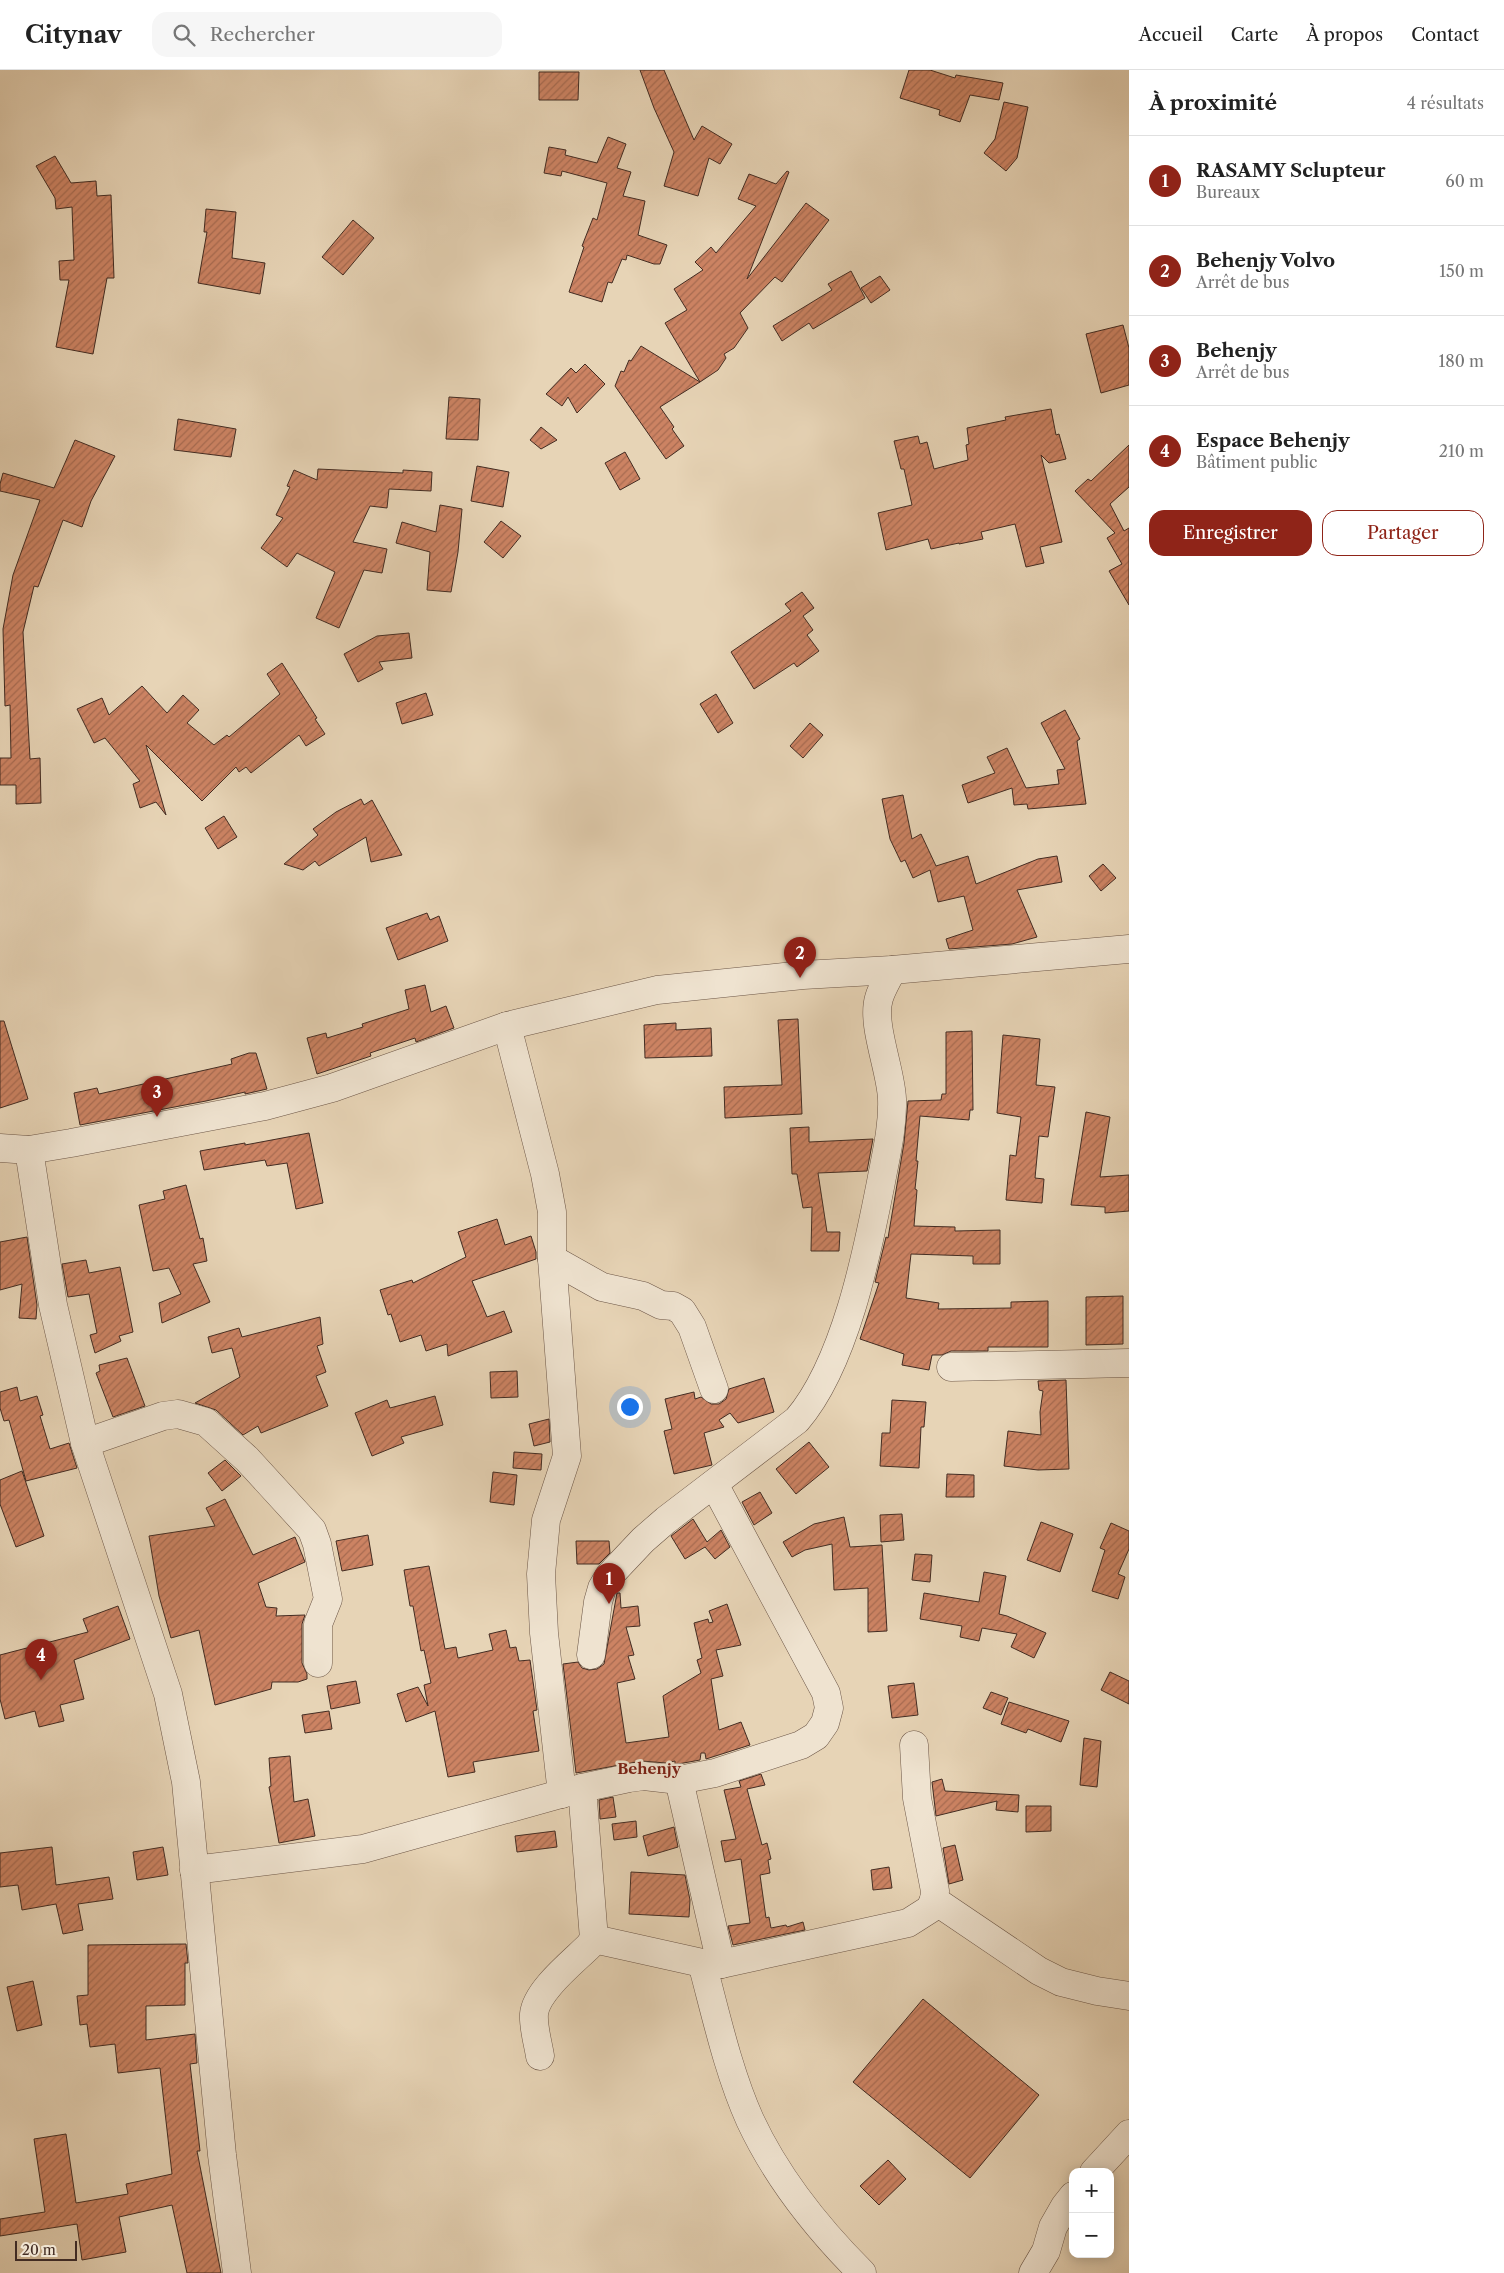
<!DOCTYPE html>
<html lang="fr">
<head>
<meta charset="utf-8">
<style>
	body { margin:0; font-family:"Libre Caslon Text",serif; background:#f6f6f6; color:#222 }
	.controls { position:absolute; right:15px; bottom:15px; display:grid; overflow:hidden; border-radius:10px; box-shadow:0 2px 12px #0003 }
	.controls button { width:45px; height:45px; display:grid; place-items:center; padding:0; border:0; border-bottom:1px solid #e0e0e0; background:#fff; color:#222; font:25px sans-serif }
	.scale { position:absolute; left:15px; bottom:12px; width:62px; box-sizing:border-box; padding-left:5px; border:2px solid #432c22; border-top:0; font-size:14px; line-height:18px; white-space:nowrap; color:#432c22; -webkit-text-stroke:4px #efe3d0; paint-order:stroke }
	.you { position:absolute; left:629px; top:1336px; width:18px; height:18px; margin:-12px; border:4px solid #fff; border-radius:50%; background:#1a73e8; box-shadow:0 0 0 8px #1a73e833 }
	.badge { display:grid; place-items:center; width:32px; height:32px; border-radius:50%; background:#8f2418; color:#fff; font-size:16px; font-weight:700 }
	.pin { position:absolute; translate:-50% -41px; filter:drop-shadow(0 1px 2px #0008) }
	.pin::after { content:''; position:absolute; top:26px; width:18px; height:15px; background:inherit; clip-path:polygon(0 0,100% 0,50% 100%) }
	.list { margin:0; padding:0; list-style:none }
	h2 { display:flex; justify-content:space-between; align-items:center; height:65px; margin:0; padding:0 20px; font-size:21px }
	h2 small { font-size:16px; font-weight:400; color:#767676 }
	.list li { display:grid; grid-template-columns:32px 1fr auto; gap:15px; align-items:center; box-sizing:border-box; height:90px; padding:0 20px; border-top:1px solid #e0e0e0 }
	.list b { display:block; font-size:19px; white-space:nowrap }
	.list p { margin:0; font-size:16px; white-space:nowrap; color:#767676 }
	.list em { font-size:16px; font-style:normal; color:#767676 }
	.actions { display:flex; gap:10px; padding:15px 20px }
	.actions a { flex:1; padding:11px 0; border:1px solid #8f2418; border-radius:15px; text-align:center; font-size:18px; color:#8f2418 }
	.actions .main { background:#8f2418; color:#fff }
	.icon { flex:none; width:28px; height:28px; fill:none; stroke:currentColor; stroke-width:2; stroke-linecap:round; stroke-linejoin:round }
	.map { position:relative; flex:none; width:1129px; height:2203px; overflow:hidden }
	header { display:flex; align-items:center; gap:30px; box-sizing:border-box; height:70px; padding:0 25px; background:#fff; border-bottom:1px solid #e0e0e0 }
	header strong { font-size:24px }
	nav { display:flex; gap:28px; margin-inline-start:auto; font-size:18px }
	.search { width:350px; height:45px; background:#f6f6f6; display:flex; align-items:center; gap:12px; box-sizing:border-box; padding:0 18px; border-radius:15px; color:#767676; font-size:19px }
	main { display:flex }
	aside { flex:1; background:#fff }
	.map>svg:first-child { display:block }
	.building { fill:url(#building-hatch); stroke:#432c22 }
	.lines { fill:none; stroke-linecap:round; stroke-linejoin:round }
	.minor-casing { stroke:#6c5647; stroke-width:29 }
	.minor { stroke:#efe3d0; stroke-width:28 }
	.labels { text-anchor:middle; dominant-baseline:central; stroke-width:5; stroke-linejoin:round; paint-order:stroke }
	.neighbourhood-label { font-size:15px; font-weight:bold; fill:#7a1f14; stroke:#efe3d0 }
</style>
</head>
<body>
<header>
<strong>Citynav</strong>
<div class="search"><svg class="icon" aria-label="search" viewBox="0 0 24 24"><circle cx="10" cy="10" r="6"/><path d="M15 15l6 6"/></svg>Rechercher</div>
<nav><a>Accueil</a><a>Carte</a><a>À propos</a><a>Contact</a></nav>
</header>
<main>
<div class="map">
<svg width="1129" height="2203" viewBox="0 0 1129 2203">
	<defs>
		<pattern id="building-hatch" width="6" height="6" patternUnits="userSpaceOnUse" patternTransform="scale(1.25)"><rect width="6" height="6" fill="#cc8363"/><path d="M-1 1l2-2M0 6l6-6M5 7l2-2" fill="none" stroke="#a76b51"/></pattern>
	</defs>
	<rect width="100%" height="100%" fill="#e7d4b6"/>
	<filter id="stains"><feTurbulence type="fractalNoise" baseFrequency=".004" numOctaves="4"/><feColorMatrix values="0 0 0 0 .2 0 0 0 0 .09 0 0 0 0 .02 0 0 0 .5 -.17"/></filter>
	<radialGradient id="worn" r=".72"><stop offset=".6" stop-color="#630" stop-opacity="0"/><stop offset="1" stop-color="#630" stop-opacity=".3"/></radialGradient>
	<g class="building">
		<polygon points="640,0 664,0 694,70 702,56 732,74 720,94 709,88 698,126 664,116 674,82 654,38"/>
		<polygon points="909,0 930,0 955,8 956,5 1003,13 999,30 970,25 960,52 939,45 940,40 900,28"/>
		<polygon points="539,2 579,2 578,30 539,30"/>
		<polygon points="1004,32 1028,37 1017,88 1006,101 984,83 995,69"/>
		<polygon points="608,67 626,74 617,98 631,102 623,126 645,131 638,165 667,175 660,194 654,194 627,185 626,190 622,189 612,213 608,212 602,232 569,222 584,177 582,176 593,148 597,150 607,113 562,101 561,106 544,103 549,77 566,80 565,85 597,93"/>
		<polygon points="55,86 71,113 96,111 97,126 111,125 114,208 107,208 93,284 56,277 69,210 60,210 59,191 74,190 72,137 56,139 55,128 36,96"/>
		<polygon points="787,101 789,102 747,209 806,133 829,150 782,212 775,207 740,243 748,258 734,278 724,284 726,288 718,300 700,312 665,253 687,240 674,219 703,200 695,192 711,177 716,183 756,136 738,129 749,104 776,114"/>
		<polygon points="206,139 236,142 232,188 265,193 260,224 198,213 207,162 204,162"/>
		<polygon points="353,150 374,168 343,205 322,187"/>
		<polygon points="851,201 865,228 813,259 809,253 782,271 773,256 832,220 828,214"/>
		<polygon points="880,206 890,220 871,233 861,218"/>
		<polygon points="1123,255 1129,278 1129,315 1101,323 1086,264"/>
		<polygon points="641,276 700,312 660,337 674,357 672,359 684,376 666,389 615,316 621,301 624,302 629,290 631,291"/>
		<polygon points="585,294 605,314 577,343 568,327 562,336 546,324 571,298 576,303"/>
		<polygon points="449,327 480,329 478,370 446,369"/>
		<polygon points="1051,339 1056,365 1059,364 1066,389 1049,393 1041,385 1062,472 1040,477 1044,493 1026,497 1015,454 981,462 983,469 959,474 959,473 931,479 928,469 886,480 878,443 912,435 904,399 901,399 894,371 918,366 920,374 927,372 934,399 968,390 966,375 969,374 967,358 1006,350 1005,347"/>
		<polygon points="178,349 236,359 231,387 174,380"/>
		<polygon points="541,357 557,370 541,379 530,370"/>
		<polygon points="75,370 115,386 91,431 82,457 63,450 38,517 34,516 23,562 30,689 40,688 41,733 16,734 16,715 0,715 0,688 11,688 10,635 5,636 3,559 13,505 40,430 0,421 0,414 3,403 54,418"/>
		<polygon points="1129,375 1129,417 1110,434 1124,461 1129,458 1129,535 1109,501 1122,494 1107,468 1115,463 1075,421 1088,409 1091,411"/>
		<polygon points="625,382 640,409 620,420 605,393"/>
		<polygon points="477,396 509,402 503,437 471,431"/>
		<polygon points="318,399 403,403 403,400 432,402 431,421 389,419 387,438 370,436 353,472 387,479 382,503 364,500 339,558 316,548 335,502 297,483 287,497 261,478 283,448 276,445 290,417 287,416 294,400 317,410"/>
		<polygon points="440,435 462,439 458,482 451,522 427,520 430,482 396,473 402,452 436,462"/>
		<polygon points="501,451 521,466 503,488 484,472"/>
		<polygon points="802,522 814,538 803,546 813,560 807,565 819,581 797,597 794,593 754,619 731,582 791,541 785,534"/>
		<polygon points="409,563 412,588 379,592 383,599 358,612 344,584 377,566"/>
		<polygon points="282,593 317,648 315,649 325,664 306,676 299,665 251,703 246,697 239,702 236,697 202,731 146,675 166,745 156,732 140,738 133,714 140,711 105,668 94,673 77,639 102,628 109,645 142,616 167,643 183,625 199,640 187,653 214,675 227,665 229,667 280,624 267,604"/>
		<polygon points="426,623 433,645 402,654 396,633"/>
		<polygon points="716,624 733,653 718,663 700,634"/>
		<polygon points="1065,640 1080,669 1077,671 1086,734 1028,739 1027,734 1014,735 1012,718 968,733 962,715 995,703 987,687 1007,678 1026,718 1059,714 1057,700 1065,699 1041,653"/>
		<polygon points="810,653 823,665 803,688 790,676"/>
		<polygon points="903,725 912,769 921,764 936,796 968,786 976,814 1038,789 1057,786 1062,812 1017,820 1037,867 1012,874 949,879 946,869 973,860 964,826 938,832 930,800 913,808 905,790 901,792 890,769 882,729"/>
		<polygon points="361,729 364,735 372,730 402,785 371,792 366,767 319,796 315,791 303,800 284,794 318,765 313,759 336,742"/>
		<polygon points="224,746 237,767 218,779 205,758"/>
		<polygon points="1103,794 1116,808 1101,821 1089,806"/>
		<polygon points="427,843 430,850 439,846 448,871 398,890 386,858"/>
		<polygon points="425,915 431,942 446,936 454,958 416,972 415,968 370,983 371,986 317,1004 307,968 326,963 327,968 363,957 362,954 409,939 405,920"/>
		<polygon points="798,949 802,1044 725,1048 724,1017 782,1015 778,950"/>
		<polygon points="0,951 4,951 28,1029 0,1038"/>
		<polygon points="676,953 676,960 711,958 712,986 645,988 644,955"/>
		<polygon points="972,961 973,1040 970,1040 969,1050 920,1046 916,1091 918,1091 915,1119 917,1120 914,1156 955,1157 955,1161 1000,1160 1000,1194 973,1194 973,1186 911,1184 906,1228 939,1233 938,1239 1011,1238 1011,1232 1048,1231 1048,1277 988,1277 988,1281 951,1281 942,1285 932,1285 929,1300 902,1295 904,1284 860,1269 879,1213 875,1212 886,1167 888,1168 904,1073 908,1031 941,1030 942,1024 946,1024 946,962"/>
		<polygon points="1003,965 1040,969 1036,1015 1055,1017 1048,1067 1039,1066 1035,1108 1044,1109 1042,1133 1006,1130 1010,1085 1016,1086 1021,1047 997,1043"/>
		<polygon points="249,983 256,983 267,1019 245,1024 245,1022 206,1031 80,1055 74,1023 97,1018 99,1024 232,994 231,989"/>
		<polygon points="1086,1042 1110,1047 1100,1107 1129,1105 1129,1141 1105,1143 1105,1137 1071,1135"/>
		<polygon points="809,1057 809,1072 873,1069 867,1101 818,1103 827,1162 840,1162 839,1181 811,1181 812,1137 803,1138 797,1104 792,1104 790,1058"/>
		<polygon points="309,1063 323,1133 296,1139 287,1093 267,1096 265,1090 204,1100 200,1081 245,1073 245,1075"/>
		<polygon points="186,1115 200,1169 203,1168 207,1191 193,1194 210,1232 162,1253 159,1233 181,1224 169,1198 153,1201 139,1135 165,1129 163,1121"/>
		<polygon points="497,1149 505,1175 531,1166 536,1182 536,1189 472,1211 487,1247 504,1241 512,1262 448,1286 447,1274 426,1281 421,1265 400,1272 391,1244 388,1245 380,1220 412,1210 413,1213 466,1187 458,1162"/>
		<polygon points="27,1167 37,1235 36,1249 19,1248 22,1214 0,1220 0,1172"/>
		<polygon points="86,1190 89,1203 120,1197 133,1262 119,1266 121,1271 95,1283 90,1265 97,1263 89,1224 68,1227 62,1194"/>
		<polygon points="1123,1226 1123,1274 1086,1275 1086,1227"/>
		<polygon points="320,1247 323,1274 317,1276 326,1302 316,1306 328,1336 261,1363 258,1356 243,1365 216,1340 195,1333 240,1307 232,1278 212,1283 208,1267 239,1258 242,1267"/>
		<polygon points="127,1288 145,1336 113,1347 96,1303 100,1301 99,1295"/>
		<polygon points="517,1301 518,1327 491,1328 490,1302"/>
		<polygon points="764,1308 774,1342 738,1353 730,1343 719,1350 724,1357 704,1363 712,1395 674,1404 664,1361 672,1359 665,1329 694,1322 695,1329 701,1327 711,1334 719,1334 726,1329 729,1319"/>
		<polygon points="1066,1310 1069,1399 1038,1400 1004,1396 1008,1361 1041,1365 1040,1342 1043,1321 1039,1320 1038,1311"/>
		<polygon points="17,1317 20,1331 37,1326 43,1345 40,1346 50,1379 69,1373 77,1398 26,1411 9,1350 4,1351 0,1338 0,1322"/>
		<polygon points="435,1326 443,1355 401,1367 404,1373 372,1386 355,1343 387,1330 390,1338"/>
		<polygon points="892,1330 926,1332 924,1357 921,1357 919,1398 880,1396 882,1363 890,1363"/>
		<polygon points="549,1349 550,1372 534,1376 529,1354"/>
		<polygon points="809,1372 829,1397 796,1424 776,1399"/>
		<polygon points="514,1382 542,1384 541,1400 513,1398"/>
		<polygon points="225,1390 241,1406 222,1421 208,1403"/>
		<polygon points="22,1401 44,1466 16,1477 0,1434 0,1410"/>
		<polygon points="493,1402 517,1405 514,1435 490,1432"/>
		<polygon points="947,1404 974,1405 974,1427 946,1427"/>
		<polygon points="760,1422 772,1443 754,1455 742,1432"/>
		<polygon points="225,1429 253,1485 295,1467 305,1492 258,1513 266,1537 277,1538 276,1546 305,1545 302,1554 302,1593 307,1604 307,1609 298,1612 272,1612 271,1619 215,1635 199,1560 171,1568 159,1526 149,1466 215,1456 206,1438"/>
		<polygon points="902,1444 904,1470 881,1472 880,1445"/>
		<polygon points="844,1447 850,1477 882,1475 887,1561 868,1562 868,1518 834,1520 832,1474 805,1480 792,1487 783,1472 814,1454"/>
		<polygon points="693,1449 707,1472 721,1460 730,1477 715,1489 705,1477 685,1489 671,1466"/>
		<polygon points="1041,1452 1073,1464 1060,1502 1027,1490"/>
		<polygon points="1111,1453 1129,1461 1129,1479 1118,1504 1125,1507 1118,1529 1092,1521 1105,1480 1100,1478"/>
		<polygon points="368,1465 373,1495 342,1501 336,1471"/>
		<polygon points="576,1471 609,1471 610,1483 599,1494 577,1494"/>
		<polygon points="915,1484 932,1485 930,1512 912,1510"/>
		<polygon points="429,1496 445,1579 456,1577 458,1588 493,1580 489,1564 506,1560 510,1578 516,1577 519,1591 530,1590 537,1640 533,1641 539,1681 473,1692 475,1702 448,1707 435,1641 406,1652 397,1624 418,1617 428,1636 424,1615 431,1613 424,1580 421,1581 413,1536 410,1536 404,1500"/>
		<polygon points="984,1502 1006,1506 999,1544 1007,1546 1046,1563 1034,1588 1011,1577 1017,1564 982,1558 979,1571 960,1567 962,1556 920,1549 924,1523 979,1532"/>
		<polygon points="617,1523 620,1523 621,1538 638,1536 640,1556 626,1557 634,1585 628,1586 635,1609 617,1613 626,1673 669,1667 663,1626 701,1603 697,1590 702,1588 694,1553 708,1549 709,1553 713,1552 709,1541 727,1534 741,1575 716,1580 723,1606 711,1609 719,1660 741,1652 750,1675 706,1689 705,1683 701,1683 700,1690 678,1694 675,1694 675,1691 666,1693 642,1691 576,1703 563,1594 578,1592 582,1598 589,1600 597,1599 604,1594"/>
		<polygon points="118,1536 130,1569 74,1590 84,1629 60,1635 64,1651 39,1657 35,1641 5,1649 0,1629 0,1585 88,1562 83,1549"/>
		<polygon points="1110,1602 1129,1611 1129,1634 1101,1620"/>
		<polygon points="356,1611 360,1633 331,1639 327,1616"/>
		<polygon points="914,1613 918,1645 892,1648 888,1616"/>
		<polygon points="991,1622 1008,1628 1001,1645 983,1638"/>
		<polygon points="1009,1632 1069,1651 1061,1672 1028,1659 1026,1663 1001,1654"/>
		<polygon points="329,1641 332,1659 305,1663 302,1645"/>
		<polygon points="1084,1668 1101,1671 1097,1717 1080,1715"/>
		<polygon points="290,1686 294,1732 308,1729 315,1766 279,1773 269,1717 271,1716 269,1688"/>
		<polygon points="761,1704 765,1715 747,1719 762,1775 767,1773 771,1789 768,1790 770,1803 760,1805 766,1848 769,1847 771,1858 786,1855 787,1857 803,1852 805,1860 733,1875 728,1856 750,1853 741,1789 725,1792 721,1771 736,1769 724,1720 741,1717 739,1711"/>
		<polygon points="942,1709 945,1721 1019,1725 1018,1742 996,1740 997,1731 936,1746 932,1712"/>
		<polygon points="613,1727 616,1747 600,1749 599,1730"/>
		<polygon points="1026,1736 1051,1736 1051,1761 1026,1762"/>
		<polygon points="636,1751 637,1767 614,1770 612,1754"/>
		<polygon points="674,1757 678,1777 648,1786 643,1766"/>
		<polygon points="555,1761 557,1777 517,1782 515,1766"/>
		<polygon points="955,1775 963,1810 949,1814 943,1778"/>
		<polygon points="52,1777 56,1815 109,1807 113,1829 78,1834 83,1860 63,1864 56,1834 22,1840 18,1815 0,1817 0,1783"/>
		<polygon points="163,1777 168,1805 137,1810 133,1782"/>
		<polygon points="889,1797 892,1818 873,1820 871,1800"/>
		<polygon points="631,1802 685,1805 690,1830 689,1847 629,1844"/>
		<polygon points="186,1874 188,1893 185,1893 185,1935 146,1936 146,1970 195,1964 197,1993 190,1994 200,2081 197,2081 221,2203 187,2203 172,2135 119,2147 126,2182 82,2190 77,2154 0,2166 0,2149 45,2142 34,2069 66,2064 76,2133 128,2124 126,2114 172,2104 160,1998 118,2003 115,1974 90,1977 87,1954 80,1955 77,1926 88,1925 88,1875"/>
		<polygon points="33,1911 42,1955 17,1961 7,1917"/>
		<polygon points="923,1929 1039,2025 970,2108 853,2012"/>
		<polygon points="888,2090 906,2109 879,2135 860,2116"/>
	</g>
	<g class="lines">
		<g class="minor-casing">
			<g id="minor">
				<polyline points="507,956 545,1104 552,1142 552,1189 567,1386 546,1450 541,1504 544,1563 562,1724"/>
				<polyline points="0,1078 29,1080 71,1073 265,1036 332,1018 507,956 657,920 803,905 892,900 1129,879"/>
				<polyline points="29,1080 53,1235 85,1373 168,1624 186,1712 222,2085 237,2203"/>
				<polyline points="552,1189 602,1217 643,1226 661,1235 673,1236 682,1241 692,1257 714,1319"/>
				<polyline points="951,1297 1129,1293"/>
				<polyline points="85,1373 163,1346 178,1344 206,1352 247,1389 312,1460 317,1474 328,1529 318,1554 318,1593"/>
				<path d="M591,1585L598,1532L602,1518L609,1506L643,1470L666,1450L797,1350C845,1294 867,1184 881,1112C886,1085 893,1057 892,1029C891,1000 871,954 879,928C882,918 888,909 892,900"/>
				<polyline points="914,1675 917,1728 935,1821 934,1830"/>
				<polyline points="679,1710 721,1894"/>
				<polyline points="194,1800 363,1779 582,1718 629,1708 644,1706 679,1710 715,1703 801,1675 816,1666 825,1653 829,1638 826,1623 714,1414"/>
				<polyline points="594,1869 702,1893"/>
				<path d="M540,1986C538,1973 533,1957 534,1944C536,1921 573,1892 589,1876L594,1869L582,1718"/>
				<polyline points="1094,2102 1129,2064"/>
				<path d="M862,2203C817,2158 777,2108 750,2050C728,2001 716,1945 702,1893L721,1894L908,1853L930,1839L934,1830L1039,1901L1061,1912L1097,1921L1129,1926"/>
				<polyline points="1033,2203 1046,2181 1053,2157 1065,2136 1073,2126"/>
			</g>
		</g>
		<use href="#minor" class="minor"/>
	</g>
	<g class="labels">
		<g class="neighbourhood-label">
			<text x="649" y="1698">Behenjy</text>
		</g>
	</g>
	<rect width="100%" height="100%" filter="url(#stains)"/>
	<rect width="100%" height="100%" fill="url(#worn)"/>
</svg>
<div class="controls">
<button>+</button>
<button>−</button>
</div>
<div class="scale">20 m</div>
<div class="you"></div>
<div class="pin badge" style="left:609px;top:1534px">1</div>
<div class="pin badge" style="left:800px;top:908px">2</div>
<div class="pin badge" style="left:157px;top:1047px">3</div>
<div class="pin badge" style="left:41px;top:1610px">4</div>
</div>
<aside>
<h2>À proximité<small>4 résultats</small></h2>
<ul class="list">
<li><span class="badge">1</span><div><b>RASAMY Sclupteur</b><p>Bureaux</p></div><em>60 m</em></li>
<li><span class="badge">2</span><div><b>Behenjy Volvo</b><p>Arrêt de bus</p></div><em>150 m</em></li>
<li><span class="badge">3</span><div><b>Behenjy</b><p>Arrêt de bus</p></div><em>180 m</em></li>
<li><span class="badge">4</span><div><b>Espace Behenjy</b><p>Bâtiment public</p></div><em>210 m</em></li>
</ul>
<div class="actions"><a class="main">Enregistrer</a><a>Partager</a></div>
</aside>
</main>
</body>
</html>
